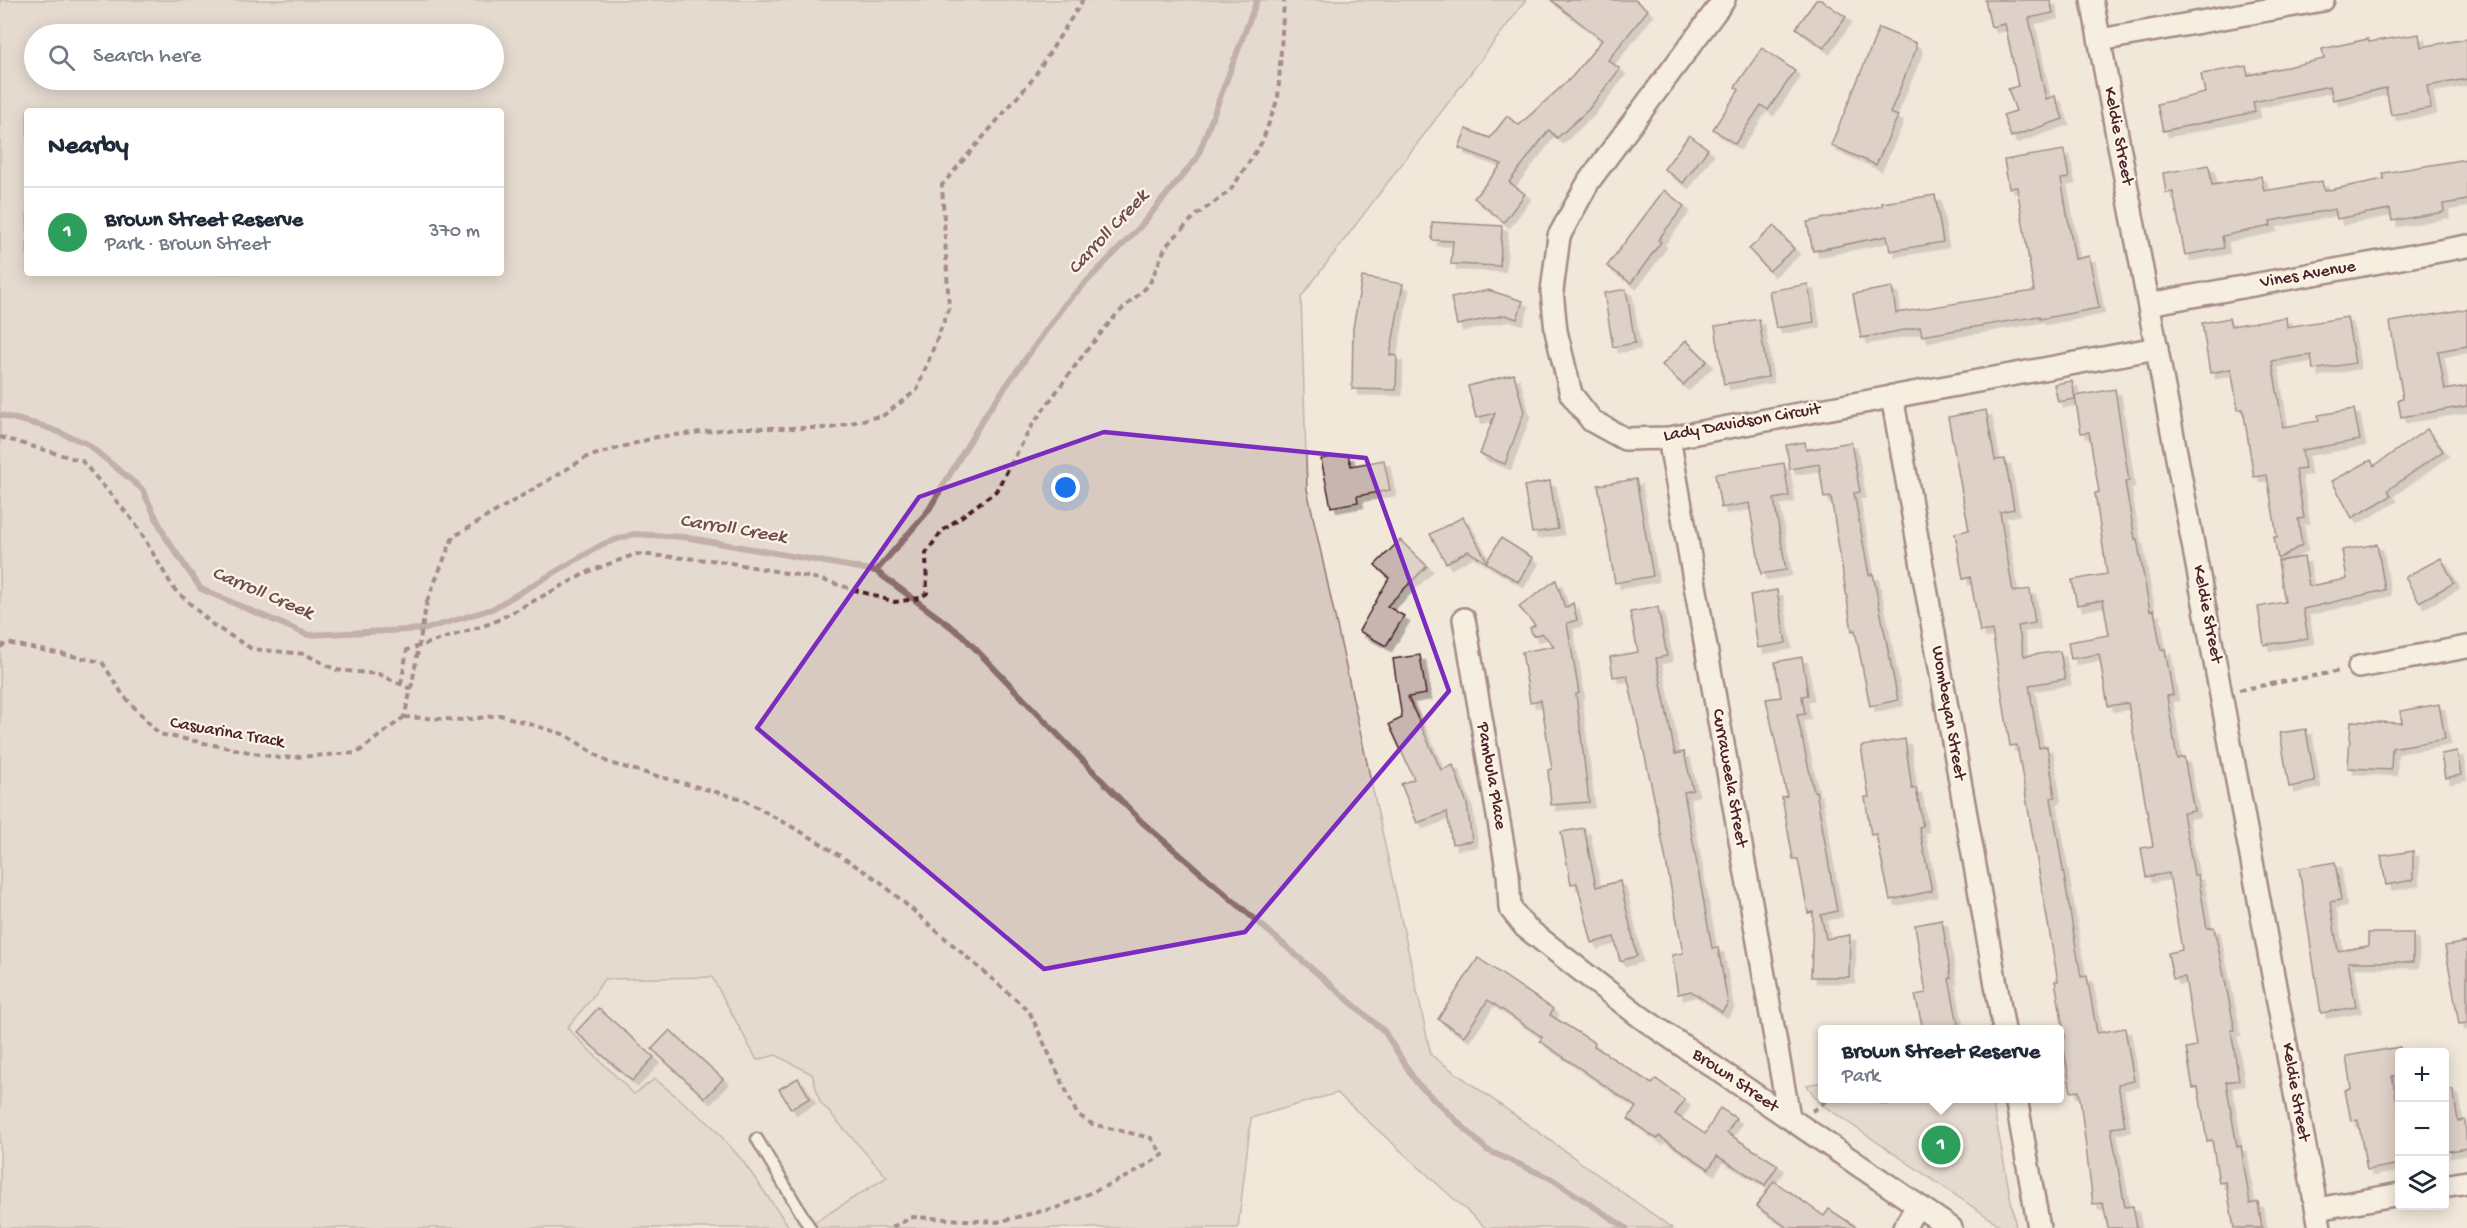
<!DOCTYPE html>
<html lang="en">
<head>
<meta charset="utf-8">
<style>
	body { margin:0; font-family:"Gochi Hand",sans-serif; background:#f2f2f3; color:#1f2937 }
	.controls { position:absolute; right:18px; bottom:18px; display:grid; overflow:hidden; border-radius:6px; box-shadow:0 3px 15px #0003 }
	.controls button { width:54px; height:54px; display:grid; place-items:center; padding:0; border:0; border-bottom:2px solid #e0e1e3; background:#fff; color:#1f2937; font:30px sans-serif }
	.you { position:absolute; left:1066px; top:488px; width:21px; height:21px; margin:-15px; border:4px solid #fff; border-radius:50%; background:#1a73e8; box-shadow:0 0 0 9px #1a73e833 }
	.badge { display:grid; place-items:center; width:39px; height:39px; border-radius:50%; background:#d1495b; color:#fff; font-size:20px; font-weight:700 }
	.pin { position:absolute; translate:-50% -50%; border:3px solid #fff; box-shadow:0 2px 6px #0006 }
	.popup { position:absolute; left:1818px; top:1025px; width:246px; height:78px; box-sizing:border-box; display:grid; place-content:center; border-radius:6px; background:#fff; filter:drop-shadow(0 2px 4px #0005); font-size:20px; white-space:nowrap; color:#747a83 }
	.popup b { font-size:22px; color:#1f2937 }
	.popup::after { content:''; position:absolute; left:50%; top:100%; margin-left:-12px; border:12px solid transparent; border-top-color:#fff }
	.list { margin:0; padding:0; list-style:none }
	h2 { display:flex; justify-content:space-between; align-items:center; height:78px; margin:0; padding:0 24px; font-size:26px }
	h2 small { font-size:20px; font-weight:400; color:#747a83 }
	.list li { display:grid; grid-template-columns:39px 1fr auto; gap:18px; align-items:center; box-sizing:border-box; height:90px; padding:0 24px; border-top:2px solid #e0e1e3 }
	.list b { display:block; font-size:22px; white-space:nowrap }
	.list p { margin:0; font-size:20px; white-space:nowrap; color:#747a83 }
	.list em { font-size:20px; font-style:normal; color:#747a83 }
	.icon { flex:none; width:33px; height:33px; fill:none; stroke:currentColor; stroke-width:2; stroke-linecap:round; stroke-linejoin:round }
	.map { position:relative; flex:none; width:2467px; height:1228px; overflow:hidden }
	.search { position:absolute; background:#fff; box-shadow:0 3px 15px #0003; left:24px; top:24px; width:480px; height:66px; display:flex; align-items:center; gap:15px; box-sizing:border-box; padding:0 21px; border-radius:33px; color:#747a83; font-size:22px }
	.panel { position:absolute; background:#fff; box-shadow:0 3px 15px #0003; left:24px; top:108px; width:480px; height:168px; border-radius:6px }
	.map>svg:first-child { display:block }
	.built { fill:#e4d9cd }
	.green { fill:#d8cac0; stroke:#917476; stroke-width:1.5; fill-rule:evenodd }
	.lines { fill:none; stroke-linecap:round; stroke-linejoin:round }
	.stream { stroke:#8b6d6f; stroke-width:6 }
	.building { fill:#c7b6af; stroke:#4a1f2b; stroke-width:1.5; filter:url(#shadow) }
	.lane-casing { stroke:#4a1f2b; stroke-width:15 }
	.street-casing { stroke:#4a1f2b; stroke-width:26 }
	.path { stroke:#4a1f2b; stroke-width:4; stroke-dasharray:6 4.5; stroke-linecap:butt }
	.lane { stroke:#fcf5e5; stroke-width:10 }
	.street { stroke:#fcf5e5; stroke-width:21 }
	.path-bridge { stroke:#4a1f2b; stroke-width:4; stroke-dasharray:6 4.5; stroke-linecap:butt }
	.marked { fill:none; stroke:#7b2cbf; stroke-width:4.5; stroke-linejoin:round }
	.labels { text-anchor:middle; dominant-baseline:central; stroke-width:4.5; stroke-linejoin:round; paint-order:stroke }
	.street-label { font-size:18px; fill:#4a1f2b; stroke:#fcf5e5 }
	.water-label { font-size:20px; font-style:italic; fill:#704c53; stroke:#fcf5e5 }
</style>
</head>
<body>
<div class="map">
<svg width="2467" height="1228" viewBox="0 0 2467 1228">
	<defs>
		<filter id="shadow"><feDropShadow dx="5.5" dy="5.5" stdDeviation="0" flood-color="#0004"/></filter>
	</defs>
	<rect width="100%" height="100%" fill="#f1e8da"/>
	<filter id="ink" filterUnits="userSpaceOnUse"><feTurbulence type="fractalNoise" baseFrequency=".0167" numOctaves="2"/><feDisplacementMap in="SourceGraphic" scale="12" xChannelSelector="R" yChannelSelector="G"/><feConvolveMatrix kernelMatrix="1 2 1 2 8 2 1 2 1" color-interpolation-filters="sRGB"/></filter>
	<g filter="url(#ink)">
		<polygon class="built" points="713,977 775,1055 812,1074 820,1102 887,1178 805,1228 790,1228 742,1160 634,1094 567,1028 591,999 603,979"/>
		<g class="green">
			<path d="M0,0H1526L1301,297L1307,489L1431,1055L1672,1228H1486L1337,1093L1251,1118L1238,1228H805L887,1177L820,1102L812,1074L776,1055L757,1060L712,977L604,979L591,999L567,1028L634,1094L655,1079L711,1125L742,1160L790,1228H0ZM34,34H494V80H34ZM27,111H501V273H27Z"/>
			<polygon points="1822,1082 1822,1098 1992,1099 2016,1227 2004,1228 1818,1102 1807,1085"/>
		</g>
		<g class="lines">
			<g class="stream">
				<polyline points="0,415 43,426 86,443 142,489 166,538 201,589 308,635 426,629 492,609 603,544 634,534 684,537 876,571 928,511 986,414 1065,304 1139,228 1197,158 1257,0"/>
				<polyline points="876,571 962,635 1142,822 1384,1031 1416,1082 1487,1150 1552,1179 1626,1228"/>
			</g>
		</g>
		<g class="building">
			<polygon points="1551,0 1635,0 1648,10 1608,60 1620,69 1588,110 1557,138 1549,130 1509,182 1525,194 1504,222 1474,198 1502,164 1459,148 1466,129 1490,138 1507,116 1519,125 1572,77 1602,40"/>
			<polygon points="1816,0 1821,0 1846,17 1824,48 1796,28"/>
			<polygon points="1985,0 2050,0 2053,13 2029,18 2046,99 2055,96 2063,119 2011,137 2003,115 2016,111 2008,89 2018,86 2005,24 1991,27"/>
			<polygon points="1879,28 1916,43 1916,49 1890,113 1898,116 1876,165 1831,145"/>
			<polygon points="2419,34 2421,47 2467,39 2467,79 2427,86 2431,108 2391,115 2386,88 2333,100 2330,86 2253,102 2255,112 2163,131 2157,104 2205,93 2201,74 2246,66 2248,75 2324,59 2322,49 2368,39 2369,42"/>
			<polygon points="1762,48 1795,71 1768,110 1761,105 1735,144 1713,129 1739,90 1735,87"/>
			<polygon points="1689,135 1708,149 1683,183 1664,169"/>
			<polygon points="2064,150 2069,178 2061,179 2075,259 2089,256 2099,308 2040,319 2039,316 1922,336 1920,327 1861,338 1853,294 1892,287 1896,313 2034,291 2017,187 2009,188 2004,160"/>
			<polygon points="2467,159 2467,200 2443,204 2444,212 2392,221 2390,209 2337,219 2335,209 2270,221 2271,226 2222,236 2224,248 2185,255 2173,192 2166,193 2163,173 2209,165 2212,185 2261,176 2264,191 2322,181 2324,191 2384,179 2383,173"/>
			<polygon points="1664,190 1684,206 1658,240 1661,242 1631,283 1607,266"/>
			<polygon points="1935,195 1943,242 1890,251 1887,236 1813,251 1807,222 1882,206 1882,203"/>
			<polygon points="1432,222 1502,226 1500,266 1451,264 1453,241 1432,240"/>
			<polygon points="1774,226 1794,249 1769,271 1749,249"/>
			<polygon points="1362,277 1403,284 1390,355 1397,356 1396,390 1352,389 1353,328"/>
			<polygon points="1808,284 1814,322 1776,328 1769,291"/>
			<polygon points="1626,289 1635,343 1613,347 1604,293"/>
			<polygon points="1488,290 1523,301 1517,319 1505,315 1457,325 1451,298"/>
			<polygon points="2467,309 2467,346 2438,351 2445,390 2467,386 2467,406 2401,417 2398,400 2403,399 2390,322"/>
			<polygon points="2286,317 2287,327 2347,317 2355,363 2313,370 2311,355 2272,361 2283,427 2319,421 2318,415 2354,409 2360,440 2302,450 2305,469 2296,470 2304,518 2298,519 2302,545 2278,559 2274,537 2277,537 2267,475 2254,477 2243,409 2238,410 2231,369 2210,373 2202,323 2229,318 2231,326"/>
			<polygon points="1759,319 1768,377 1724,384 1715,326"/>
			<polygon points="1686,340 1707,361 1683,385 1662,365"/>
			<polygon points="1514,374 1524,412 1505,464 1480,454 1495,413 1476,418 1468,386"/>
			<polygon points="2072,381 2075,399 2058,402 2054,384"/>
			<polygon points="2115,389 2129,481 2125,482 2135,539 2137,539 2150,611 2154,610 2161,650 2165,649 2173,695 2167,696 2177,759 2184,757 2194,811 2183,813 2194,875 2198,875 2207,928 2214,927 2235,1030 2231,1030 2239,1080 2226,1082 2237,1147 2241,1146 2250,1204 2258,1202 2262,1228 2234,1228 2226,1182 2219,1183 2212,1140 2207,1141 2198,1087 2193,1088 2186,1048 2196,1046 2185,977 2173,979 2168,953 2182,950 2169,873 2146,877 2141,848 2153,846 2128,703 2108,706 2099,654 2071,659 2068,642 2109,635 2103,600 2077,605 2072,580 2107,574 2095,493 2099,492 2089,432 2081,433 2075,396"/>
			<polygon points="1986,410 1995,460 2005,459 2014,509 2000,512 2013,592 2030,589 2035,623 2018,626 2024,656 2060,651 2065,679 2029,685 2039,748 2047,746 2055,797 2051,798 2081,977 2087,976 2097,1033 2125,1028 2134,1081 2118,1084 2125,1126 2111,1128 2125,1207 2133,1206 2137,1228 2108,1228 2103,1203 2093,1204 2079,1091 2071,1092 2062,1039 2065,1038 2055,981 2058,981 2017,745 2010,746 1992,630 1980,632 1970,577 1963,579 1955,533 1969,530 1948,417"/>
			<polygon points="2427,429 2443,451 2388,490 2391,496 2352,518 2332,481 2371,460 2374,466"/>
			<polygon points="1805,442 1806,450 1851,442 1860,492 1854,493 1869,575 1873,574 1898,700 1870,706 1855,630 1852,631 1831,497 1824,498 1819,464 1790,469 1786,445"/>
			<polygon points="1348,454 1351,466 1384,460 1390,490 1357,496 1358,502 1331,507 1321,459"/>
			<polygon points="1784,463 1789,496 1774,499 1786,570 1761,574 1749,503 1721,508 1715,474"/>
			<polygon points="1636,479 1653,576 1615,583 1598,485"/>
			<polygon points="1550,481 1558,529 1532,533 1524,486"/>
			<polygon points="1463,517 1487,561 1501,538 1533,558 1518,582 1468,551 1446,563 1430,534"/>
			<polygon points="1400,540 1427,566 1387,606 1404,616 1386,646 1359,631 1389,578 1375,565"/>
			<polygon points="2377,544 2385,590 2303,609 2308,638 2264,645 2258,607 2285,602 2278,561 2304,557 2309,586 2347,579 2342,550"/>
			<polygon points="2441,558 2454,583 2419,602 2405,577"/>
			<polygon points="1556,580 1565,608 1573,603 1577,620 1567,623 1579,693 1576,694 1589,802 1551,805 1548,770 1552,769 1541,700 1530,702 1522,652 1554,646 1542,633 1533,636 1530,628 1535,625 1519,607"/>
			<polygon points="1777,590 1786,643 1758,648 1750,595"/>
			<polygon points="1658,607 1667,656 1656,658 1675,754 1684,752 1693,790 1684,792 1712,948 1718,947 1728,1003 1722,1012 1691,991 1678,994 1672,955 1683,953 1655,802 1627,675 1613,677 1610,657 1638,652 1630,612"/>
			<polygon points="1420,655 1426,694 1408,697 1441,770 1453,765 1467,804 1472,841 1452,844 1447,812 1417,823 1401,784 1414,779 1389,724 1402,718 1393,659"/>
			<polygon points="1802,657 1808,695 1802,696 1805,714 1797,715 1814,792 1816,791 1837,911 1821,915 1826,939 1850,935 1849,977 1811,977 1813,912 1808,913 1798,859 1793,859 1782,797 1787,796 1766,699 1781,697 1775,662"/>
			<polygon points="2439,704 2445,739 2392,748 2391,770 2348,768 2351,721 2402,723 2400,711"/>
			<polygon points="2306,729 2315,782 2289,787 2280,733"/>
			<polygon points="1905,739 1912,789 1916,788 1923,826 1919,827 1932,891 1890,900 1876,834 1871,835 1865,797 1869,797 1861,746"/>
			<polygon points="2457,751 2461,775 2445,778 2441,754"/>
			<polygon points="1584,828 1596,887 1620,881 1637,956 1620,961 1614,937 1592,943 1577,883 1571,884 1561,832"/>
			<polygon points="2413,851 2413,880 2386,885 2381,856"/>
			<polygon points="2335,862 2341,900 2330,902 2338,951 2368,946 2368,933 2413,933 2413,962 2348,962 2356,1007 2321,1013 2299,868"/>
			<polygon points="1942,920 1951,978 1949,979 1959,1029 1923,1029 1915,995 1926,993 1915,925"/>
			<polygon points="2467,942 2467,1023 2459,1024 2445,946"/>
			<polygon points="1478,958 1553,1009 1550,1015 1595,1043 1594,1046 1652,1084 1656,1079 1685,1100 1675,1114 1705,1134 1720,1108 1736,1118 1727,1133 1778,1165 1765,1185 1717,1156 1709,1169 1659,1136 1657,1139 1628,1119 1636,1107 1540,1041 1542,1037 1488,1000 1464,1036 1438,1019"/>
			<polygon points="598,1008 654,1057 632,1081 576,1032"/>
			<polygon points="670,1030 723,1079 705,1098 652,1049"/>
			<polygon points="2400,1047 2400,1075 2392,1076 2400,1117 2400,1164 2367,1170 2358,1120 2351,1121 2345,1090 2351,1089 2346,1056"/>
			<polygon points="798,1078 810,1098 791,1109 779,1089"/>
			<polygon points="2445,1090 2453,1090 2458,1121 2465,1120 2467,1148 2445,1152"/>
			<polygon points="1774,1181 1824,1216 1829,1209 1858,1228 1788,1228 1756,1206"/>
		</g>
		<g class="lines">
			<g class="lane-casing">
				<polyline id="lane" points="757,1139 810,1228"/>
			</g>
			<g class="street-casing">
				<g id="street">
					<polyline points="1724,0 1589,181 1559,236 1552,291 1556,331 1571,394 1592,421 1625,439 1669,438 2157,348"/>
					<polyline points="2092,0 2320,1228"/>
					<polyline points="2100,40 2323,0"/>
					<polyline points="2149,304 2467,246"/>
					<polyline points="1892,396 2004,1030"/>
					<polyline points="1669,438 1789,1117"/>
					<polyline points="1464,619 1508,874 1510,908 1525,927 1642,1018 1951,1228"/>
					<polyline points="2359,667 2467,647"/>
					<polyline points="2016,1098 2039,1228"/>
					<polyline points="2444,1186 2467,1182"/>
					<polyline points="2317,1209 2400,1194"/>
					<polyline points="1904,1228 1917,1206"/>
				</g>
			</g>
			<g class="path">
				<polyline points="0,437 82,461 135,523 174,589 213,625 252,649 305,654 336,670 379,674 411,689 404,717"/>
				<polyline points="427,601 453,537 587,457 657,437 737,428 831,428 884,415 917,390 949,308 942,185 1032,80 1083,0"/>
				<polyline points="0,647 7,643 102,662 123,695 159,734 279,758 357,753 404,717"/>
				<polyline points="401,684 407,650 492,623 590,571 636,554 720,561 819,579 895,602 920,598 927,593 926,553 942,531 996,491 1033,424 1086,351 1117,314 1149,285 1166,246 1195,216 1230,191 1262,142 1278,98 1284,0"/>
				<polyline points="2239,690 2340,671"/>
				<polyline points="404,717 464,720 500,715 566,735 609,763 742,799 812,838 878,880 1029,1011 1077,1114 1092,1124 1151,1138 1163,1155 1130,1175 1059,1207 997,1222 913,1217 890,1228"/>
				<polyline points="1812,1111 1829,1099 1874,1100 1891,1105"/>
			</g>
			<use href="#lane" class="lane"/>
			<use href="#street" class="street"/>
			<polyline class="path-bridge" points="411,689 427,601"/>
		</g>
	</g>
	<path d="M0 0H2467V1228H0ZM1104,432L1366,458L1449,691L1245,932L1044,969L757,728L919,497Z" fill="#f1e8da" fill-opacity=".55" fill-rule="evenodd"/>
	<path class="marked" d="M1104,432L1366,458L1449,691L1245,932L1044,969L757,728L919,497Z"/>
	<g class="labels">
		<g class="street-label">
			<text transform="translate(2118 136) rotate(79)">Keldie Street</text>
			<text transform="translate(2308 275) rotate(-10)">Vines Avenue</text>
			<text transform="translate(1742 423) rotate(-10)">Lady Davidson Circuit</text>
			<text transform="translate(2207 614) rotate(79)">Keldie Street</text>
			<text transform="translate(1948 713) rotate(80)">Wombeyan Street</text>
			<text transform="translate(227 733) rotate(10)">Casuarina Track</text>
			<text transform="translate(1491 776) rotate(80)">Pambula Place</text>
			<text transform="translate(1729 778) rotate(80)">Curraweela Street</text>
			<text transform="translate(1735 1081) rotate(34)">Brown Street</text>
			<text transform="translate(2295 1092) rotate(80)">Keldie Street</text>
		</g>
		<g class="water-label">
			<text transform="translate(1109 233) rotate(-47)">Carroll Creek</text>
			<text transform="translate(733 530) rotate(9)">Carroll Creek</text>
			<text transform="translate(262 594) rotate(23)">Carroll Creek</text>
		</g>
	</g>
</svg>
<div class="controls">
<button>+</button>
<button>−</button>
<button><svg class="icon" aria-label="layers" viewBox="0 0 24 24"><path d="M12 4l9 5-9 5-9-5zM3 14l9 5 9-5"/></svg></button>
</div>
<div class="you"></div>
<div class="pin badge" style="left:1941px;top:1145px;background:#2e9e5b">1</div>
<div class="popup"><b>Brown Street Reserve</b>Park</div>
<div class="search"><svg class="icon" aria-label="search" viewBox="0 0 24 24"><circle cx="10" cy="10" r="6"/><path d="M15 15l6 6"/></svg>Search here</div>
<section class="panel">
<h2>Nearby<small></small></h2>
<ul class="list">
<li><span class="badge" style="background:#2e9e5b">1</span><div><b>Brown Street Reserve</b><p>Park · Brown Street</p></div><em>370 m</em></li>
</ul>
</section>
</div>
</body>
</html>
